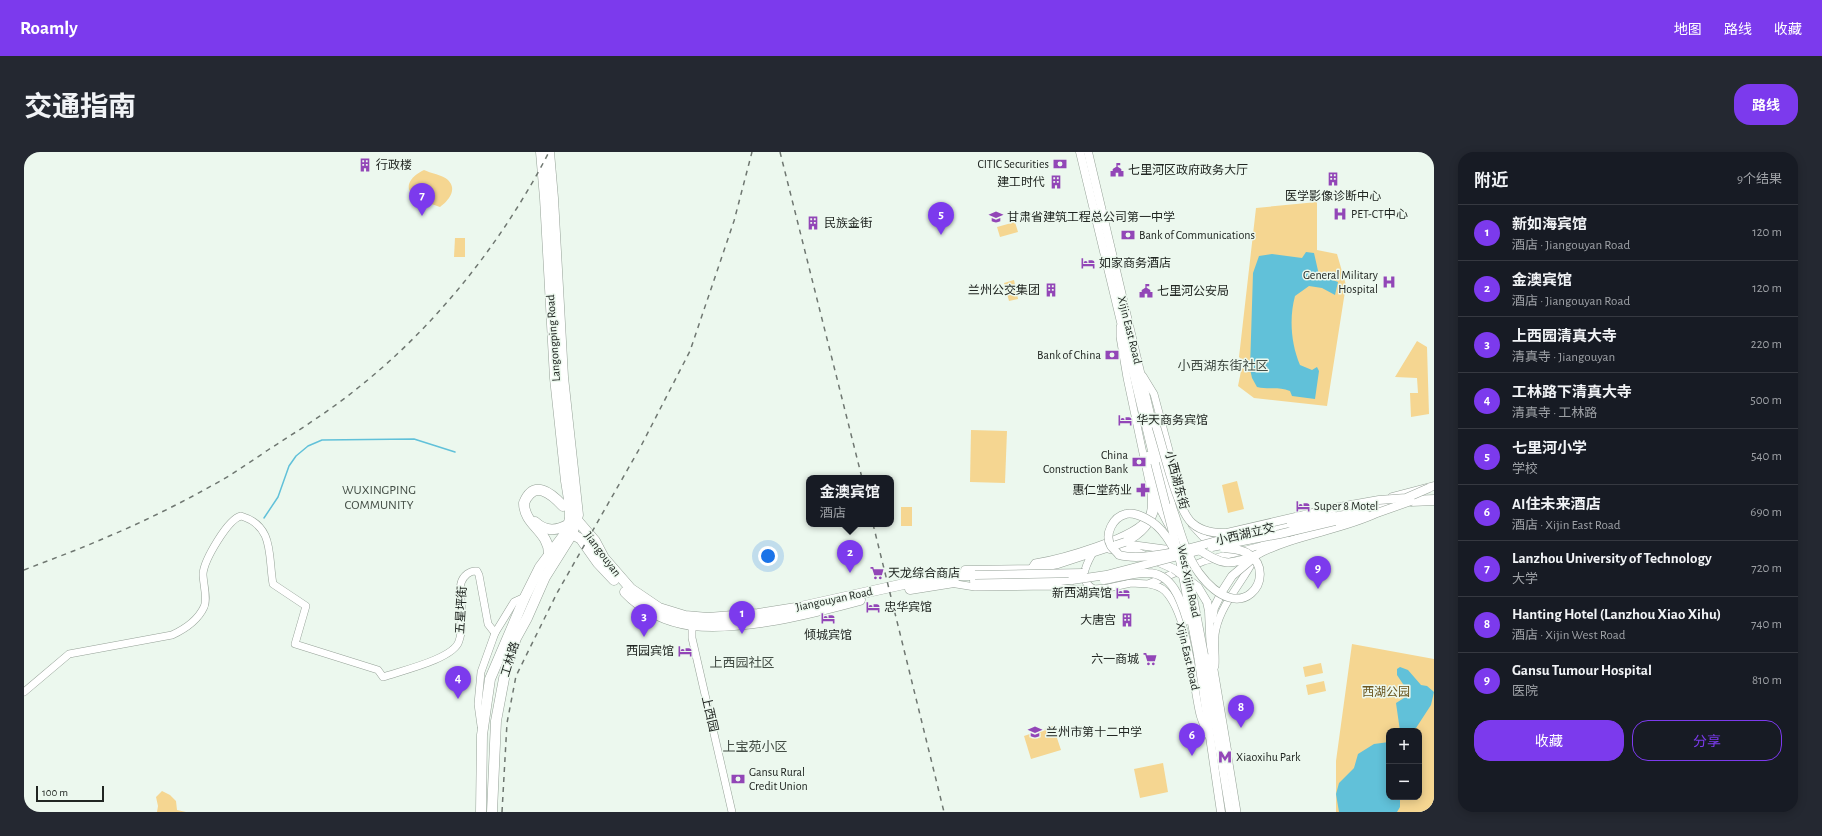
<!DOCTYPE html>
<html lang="zh">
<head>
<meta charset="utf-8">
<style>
	body { margin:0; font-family:"Alegreya Sans","Noto Sans SC",sans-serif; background:#242831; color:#f1f3f6 }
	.controls { position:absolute; right:12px; bottom:12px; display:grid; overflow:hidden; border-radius:8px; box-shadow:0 2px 10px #0003 }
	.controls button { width:36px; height:36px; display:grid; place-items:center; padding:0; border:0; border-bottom:1px solid #363941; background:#171b24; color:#f1f3f6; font:20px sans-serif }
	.scale { position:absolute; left:12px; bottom:10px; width:68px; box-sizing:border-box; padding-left:4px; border:2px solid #212622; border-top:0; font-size:11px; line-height:14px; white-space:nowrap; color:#212622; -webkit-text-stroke:3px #ecf8ee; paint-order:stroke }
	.you { position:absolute; left:744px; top:404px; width:14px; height:14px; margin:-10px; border:3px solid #fff; border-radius:50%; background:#1a73e8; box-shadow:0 0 0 6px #1a73e833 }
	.badge { display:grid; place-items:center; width:26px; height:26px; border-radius:50%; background:#7c3aed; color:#fff; font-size:13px; font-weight:700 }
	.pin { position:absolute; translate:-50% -33px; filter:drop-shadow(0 1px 2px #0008) }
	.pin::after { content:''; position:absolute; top:21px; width:14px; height:12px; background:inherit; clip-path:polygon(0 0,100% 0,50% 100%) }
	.popup { position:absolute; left:782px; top:323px; width:88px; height:52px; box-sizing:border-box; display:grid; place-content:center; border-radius:8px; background:#171b24; filter:drop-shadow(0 1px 3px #0005); font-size:13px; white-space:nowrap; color:#9ea1a6 }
	.popup b { font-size:15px; color:#f1f3f6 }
	.popup::after { content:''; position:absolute; left:50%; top:100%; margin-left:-8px; border:8px solid transparent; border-top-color:#171b24 }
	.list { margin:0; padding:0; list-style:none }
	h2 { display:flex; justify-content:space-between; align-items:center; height:52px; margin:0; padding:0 16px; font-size:17px }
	h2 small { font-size:13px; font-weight:400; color:#9ea1a6 }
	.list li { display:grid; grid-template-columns:26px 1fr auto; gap:12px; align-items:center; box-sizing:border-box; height:56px; padding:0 16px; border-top:1px solid #363941 }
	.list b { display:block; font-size:15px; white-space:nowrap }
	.list p { margin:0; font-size:13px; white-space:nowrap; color:#9ea1a6 }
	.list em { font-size:13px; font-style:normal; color:#9ea1a6 }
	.actions { display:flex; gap:8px; padding:12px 16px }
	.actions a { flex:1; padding:9px 0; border:1px solid #7c3aed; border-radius:16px; text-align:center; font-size:14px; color:#7c3aed }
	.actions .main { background:#7c3aed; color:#fff }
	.map { position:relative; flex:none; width:1410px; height:660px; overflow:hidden; border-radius:16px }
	header { display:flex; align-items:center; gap:24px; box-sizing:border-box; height:56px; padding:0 20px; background:#7c3aed; color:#fff }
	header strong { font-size:19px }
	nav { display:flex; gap:22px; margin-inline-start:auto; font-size:14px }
	.intro { display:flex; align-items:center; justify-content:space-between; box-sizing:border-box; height:96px; padding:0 24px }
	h1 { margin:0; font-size:28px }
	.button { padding:10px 18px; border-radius:16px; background:#7c3aed; color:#fff; font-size:14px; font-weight:700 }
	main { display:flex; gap:24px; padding:0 24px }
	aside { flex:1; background:#171b24; border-radius:16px; box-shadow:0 2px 10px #0003 }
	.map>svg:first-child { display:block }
	.green { fill:#f5d691; fill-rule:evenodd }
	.water { fill:#61c1d9 }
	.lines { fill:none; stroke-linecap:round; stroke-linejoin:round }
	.stream { stroke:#61c1d9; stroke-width:1.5 }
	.secondary-casing { stroke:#95a197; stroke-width:8 }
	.primary-casing { stroke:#95a197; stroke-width:9 }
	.highway-casing { stroke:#95a197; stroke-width:11 }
	.secondary { stroke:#fff; stroke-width:7 }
	.primary { stroke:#fff; stroke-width:8 }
	.highway { stroke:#fff; stroke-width:10 }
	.rail { stroke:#6f7771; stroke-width:1.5; stroke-dasharray:5 5; stroke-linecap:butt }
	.primary-bridge-casing { stroke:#95a197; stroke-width:9; stroke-linecap:butt }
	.primary-bridge { stroke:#fff; stroke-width:8 }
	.labels { text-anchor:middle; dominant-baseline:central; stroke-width:3; stroke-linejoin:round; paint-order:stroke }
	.poi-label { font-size:12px; fill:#212622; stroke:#ecf8ee; text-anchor:start }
	.street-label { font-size:12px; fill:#212622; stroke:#ecf8ee }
	.park-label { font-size:12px; fill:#69541e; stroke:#ecf8ee }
	.neighbourhood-label { font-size:13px; fill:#434d45; stroke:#ecf8ee }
</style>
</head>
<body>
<header>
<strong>Roamly</strong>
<nav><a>地图</a><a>路线</a><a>收藏</a></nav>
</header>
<div class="intro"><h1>交通指南</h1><a class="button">路线</a></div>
<main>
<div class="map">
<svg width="1410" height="660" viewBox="0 0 1410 660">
	<rect width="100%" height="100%" fill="#ecf8ee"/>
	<g class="green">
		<path d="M400,18C406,21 419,23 424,28C434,38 424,49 416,55C409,52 395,50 390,44C378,34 389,23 400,18Z"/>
		<polygon points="1293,50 1293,98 1313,102 1322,133 1303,254 1230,246 1214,234 1219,209 1215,205 1232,56"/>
		<polygon points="991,70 994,80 976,85 973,75"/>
		<polygon points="431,86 441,86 441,105 430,105"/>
		<polygon points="990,128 994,147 985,149 980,131"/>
		<polygon points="1393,189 1403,195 1405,262 1387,265 1386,241 1394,241 1393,226 1371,225"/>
		<polygon points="947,278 983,279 981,331 946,330"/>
		<polygon points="1213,329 1220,357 1204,361 1198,333"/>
		<rect x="877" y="355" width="11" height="19"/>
		<path d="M1328,492L1410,507V660H1312V609ZM1365,579H1395V645H1365Z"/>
		<polygon points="1297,511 1299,521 1281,525 1279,515"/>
		<polygon points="1300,529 1302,539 1284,543 1282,533"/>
		<polygon points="1029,574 1037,598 1007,607 1000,584"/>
		<polygon points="1139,611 1144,640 1116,646 1110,617"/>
		<polygon points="138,639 146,643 152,649 153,658 162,660 133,660 134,654 132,645"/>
	</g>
	<g class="water">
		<path d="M1282,100L1290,101L1295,123L1314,130L1311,143L1298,136L1285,134L1271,144C1265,166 1267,192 1276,213L1288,218L1293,215L1295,219L1291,247L1268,244L1266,239C1253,234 1246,238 1233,235L1228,226L1226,217L1229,121L1235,104L1248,102L1278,106Z"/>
		<polygon points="1376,515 1384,518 1397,533 1403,534 1410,540 1407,553 1392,576 1376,579 1372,551 1380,546 1383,538 1373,523 1373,517"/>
		<polygon points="1365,590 1365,645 1376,645 1376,655 1373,660 1315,660 1312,642 1315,631 1330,616 1334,602 1350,592"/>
	</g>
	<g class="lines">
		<polyline class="stream" points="240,366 254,345 265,314 272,304 284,294 298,288 390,287 431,300"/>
		<g class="secondary-casing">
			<g id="secondary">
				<polyline points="1119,224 1130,242 1158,347"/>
				<polyline points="1306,372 1342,362"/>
				<polyline points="1168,373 1181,387 1191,389"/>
				<polyline points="1211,387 1273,372"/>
				<polyline points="1096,391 1141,397 1154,396"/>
				<polyline points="1238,395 1261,384"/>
				<path d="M1068,402C1061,415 1054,429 1070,437"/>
				<path d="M1007,417L1011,411C1035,407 1114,386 1125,364C1129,357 1127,347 1127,339L1103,226L1096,185V175"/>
				<polyline points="926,431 951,435 1026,434 1054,438 1084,436 1107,431 1124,432 1180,409 1241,393 1237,381"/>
				<path d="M1125,432C1130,433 1137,435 1141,439C1165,464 1168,530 1176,563C1178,570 1181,576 1184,583"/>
				<polyline points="668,469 668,486 708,660"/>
				<path d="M1191,514C1192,502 1189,489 1192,477C1198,450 1220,429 1231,405"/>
				<path d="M0,540L45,502L148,483C161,477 174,468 180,455C184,447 179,431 179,422C180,408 204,367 217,364C251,374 244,405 249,432L282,454L271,492L354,518L359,525C376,519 430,507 435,489C440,475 437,458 437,443C437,439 436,434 437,431C439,424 446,418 453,419L455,423L464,472L471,481"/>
				<polyline points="457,574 454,552 457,520 471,481 490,450 501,445"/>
				<polyline points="1204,605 1213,660"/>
			</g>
		</g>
		<g class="primary-casing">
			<g id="primary">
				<polyline points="1056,0 1131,311"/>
				<polyline points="1064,0 1148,355"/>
				<polyline points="1124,304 1137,358 1146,375"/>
				<polyline points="1368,345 1410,334"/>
				<polyline points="1310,364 1369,349"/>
				<path d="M1101,390C1120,381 1131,367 1132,346"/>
				<polyline points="1086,397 1103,397 1110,399 1150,417"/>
				<path d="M1234,402C1272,382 1315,379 1353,361"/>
				<polyline points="941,418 1007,417 1034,412 1092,393"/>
				<polyline points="950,429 1048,428"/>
				<polyline points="1183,450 1185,459 1187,503 1203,598 1200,619"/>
				<polyline points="1188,467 1190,456 1199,438"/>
				<polyline points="1174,503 1197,660"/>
				<polyline points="1180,503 1206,660"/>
			</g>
		</g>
		<g class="highway-casing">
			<g id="highway">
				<polyline points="1387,349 1410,348"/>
				<polyline points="553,368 571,389 580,406 607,437 635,456 661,464 684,466 734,462 772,456 907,426 928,423 951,423"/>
				<path d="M511,370C522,380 533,379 545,372"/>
				<polyline points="548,382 557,387 574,411 590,428"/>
				<path d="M525,402C525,379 500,373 500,351C510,327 527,341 539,354"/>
				<polyline points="886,437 930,430"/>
				<path d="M601,440C618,458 643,470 668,473C722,478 784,462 836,448"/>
				<polyline points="457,660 458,583 466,527 501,445 516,415 543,379 546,366 546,354 542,329 531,226 521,46 517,0"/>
				<polyline points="468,660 472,569 482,516 492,486 503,466 521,425 548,382 554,363 539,225 529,46 525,0"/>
			</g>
		</g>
		<use href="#secondary" class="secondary"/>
		<use href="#primary" class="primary"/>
		<use href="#highway" class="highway"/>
		<g class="rail">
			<polyline points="756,0 838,326"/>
			<polyline points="849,372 920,660"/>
			<path d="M0,418C28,407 56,397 83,385C119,370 155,352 189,333C208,323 226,310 244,298C275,278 307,258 335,235C413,173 479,89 525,0"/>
			<polyline points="478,660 483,571 492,524 533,441 617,294 666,199 710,69 728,0"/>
		</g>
		<g class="primary-bridge-casing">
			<g id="primary-bridge">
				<path d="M1132,274C1139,295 1153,358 1168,371C1178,380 1191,381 1203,381L1310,356L1355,348L1382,346L1405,336"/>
				<polyline points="1131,311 1156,408 1174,503"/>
				<path d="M1148,355C1156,377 1161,402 1175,421C1218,479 1254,423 1226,403C1219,397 1209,397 1200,396"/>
				<polyline points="1353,361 1387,349"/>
				<polyline points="1267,372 1310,364"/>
				<polyline points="1092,393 1101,390"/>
				<polyline points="1188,395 1256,382 1311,369"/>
				<path d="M1172,396C1199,413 1204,415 1234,402"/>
				<path d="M1156,408C1148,393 1139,375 1123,367C1117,364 1109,360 1102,362C1089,365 1080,382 1087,394C1089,397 1093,400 1095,403C1124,411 1180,392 1211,384"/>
				<polyline points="1150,417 1174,435 1183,450"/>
				<polyline points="951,423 1059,421"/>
				<polyline points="1048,428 1082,423 1177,398"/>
				<path d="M1080,428C1094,426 1110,420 1124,421C1148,421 1157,448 1163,468"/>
				<polyline points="1199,438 1208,424 1227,408"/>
				<polyline points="1168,440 1180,503"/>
			</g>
		</g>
		<use href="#primary-bridge" class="primary-bridge"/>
	</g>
	<defs>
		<g id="bank-bare" transform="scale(1.08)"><path d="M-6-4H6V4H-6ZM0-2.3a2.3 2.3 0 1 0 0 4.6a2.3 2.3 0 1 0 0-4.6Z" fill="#9246b7" stroke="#ecf8ee" stroke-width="2.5" paint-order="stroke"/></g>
		<g id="building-bare" transform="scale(1.08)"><path d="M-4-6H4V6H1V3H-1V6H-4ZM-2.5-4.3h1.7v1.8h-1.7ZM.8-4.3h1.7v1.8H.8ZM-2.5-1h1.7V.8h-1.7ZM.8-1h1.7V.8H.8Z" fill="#9246b7" stroke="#ecf8ee" stroke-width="2.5" paint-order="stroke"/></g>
		<g id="civic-bare" transform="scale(1.08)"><path d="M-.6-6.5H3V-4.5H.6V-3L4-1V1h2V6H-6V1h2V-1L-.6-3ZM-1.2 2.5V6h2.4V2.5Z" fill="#9246b7" stroke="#ecf8ee" stroke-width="2.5" paint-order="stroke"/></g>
		<g id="hospital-bare" transform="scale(1.08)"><path d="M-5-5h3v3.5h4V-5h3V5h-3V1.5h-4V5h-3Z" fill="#9246b7" stroke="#ecf8ee" stroke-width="2.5" paint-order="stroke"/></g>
		<g id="school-bare" transform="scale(1.08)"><path d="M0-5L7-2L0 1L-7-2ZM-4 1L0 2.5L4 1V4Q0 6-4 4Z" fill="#9246b7" stroke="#ecf8ee" stroke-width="2.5" paint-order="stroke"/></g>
		<g id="hotel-bare" transform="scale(1.08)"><path d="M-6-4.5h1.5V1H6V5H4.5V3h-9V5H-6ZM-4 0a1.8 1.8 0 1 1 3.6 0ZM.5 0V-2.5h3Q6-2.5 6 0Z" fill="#9246b7" stroke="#ecf8ee" stroke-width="2.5" paint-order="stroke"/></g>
		<g id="pharmacy-bare" transform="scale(1.08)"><path d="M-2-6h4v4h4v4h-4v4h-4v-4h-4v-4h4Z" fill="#9246b7" stroke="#ecf8ee" stroke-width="2.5" paint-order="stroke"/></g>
		<g id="supermarket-bare" transform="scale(1.08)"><path d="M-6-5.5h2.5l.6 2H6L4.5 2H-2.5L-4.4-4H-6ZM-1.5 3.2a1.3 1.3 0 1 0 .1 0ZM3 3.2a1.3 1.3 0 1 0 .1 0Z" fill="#9246b7" stroke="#ecf8ee" stroke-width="2.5" paint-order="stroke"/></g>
		<g id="metro-bare" transform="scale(1.08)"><path d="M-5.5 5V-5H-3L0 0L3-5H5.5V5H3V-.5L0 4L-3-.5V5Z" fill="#9246b7" stroke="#ecf8ee" stroke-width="2.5" paint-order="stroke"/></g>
	</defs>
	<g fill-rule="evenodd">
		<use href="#bank-bare" x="1036" y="12"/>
		<use href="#building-bare" x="341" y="13"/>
		<use href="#civic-bare" x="1093" y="18"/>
		<use href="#building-bare" x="1309" y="27"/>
		<use href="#building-bare" x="1032" y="30"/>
		<use href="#hospital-bare" x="1316" y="62"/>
		<use href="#school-bare" x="972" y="65"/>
		<use href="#building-bare" x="789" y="71"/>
		<use href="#bank-bare" x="1104" y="83"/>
		<use href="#hotel-bare" x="1064" y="111"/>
		<use href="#hospital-bare" x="1365" y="130"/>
		<use href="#building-bare" x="1027" y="138"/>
		<use href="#civic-bare" x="1122" y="139"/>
		<use href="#bank-bare" x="1088" y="203"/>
		<use href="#hotel-bare" x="1101" y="268"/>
		<use href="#bank-bare" x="1115" y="310"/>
		<use href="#pharmacy-bare" x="1119" y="338"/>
		<use href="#hotel-bare" x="1279" y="354"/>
		<use href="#supermarket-bare" x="853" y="421"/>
		<use href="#hotel-bare" x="1099" y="441"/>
		<use href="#hotel-bare" x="849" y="455"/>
		<use href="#hotel-bare" x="804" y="466"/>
		<use href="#building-bare" x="1103" y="468"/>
		<use href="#hotel-bare" x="661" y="499"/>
		<use href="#supermarket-bare" x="1126" y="507"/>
		<use href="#school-bare" x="1011" y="580"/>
		<use href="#metro-bare" x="1201" y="605"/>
		<use href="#bank-bare" x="714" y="627"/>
	</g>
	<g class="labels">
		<g class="poi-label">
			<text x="1025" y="12" text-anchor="end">CITIC Securities</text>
			<text x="352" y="13">行政楼</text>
			<text x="1104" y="18">七里河区政府政务大厅</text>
			<text x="1021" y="30" text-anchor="end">建工时代</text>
			<text x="1309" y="44" text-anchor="middle">医学影像诊断中心</text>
			<text x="1327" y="62">PET-CT中心</text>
			<text x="983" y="65">甘肃省建筑工程总公司第一中学</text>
			<text x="800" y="71">民族金街</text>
			<text x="1115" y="83">Bank of Communications</text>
			<text x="1075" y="111">如家商务酒店</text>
			<text x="1354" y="123" text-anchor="end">General Military<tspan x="1354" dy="14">Hospital</tspan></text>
			<text x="1016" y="138" text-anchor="end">兰州公交集团</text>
			<text x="1133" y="139">七里河公安局</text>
			<text x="1077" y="203" text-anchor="end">Bank of China</text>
			<text x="1112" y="268">华天商务宾馆</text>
			<text x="1104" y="303" text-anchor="end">China<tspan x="1104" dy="14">Construction Bank</tspan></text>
			<text x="1108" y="338" text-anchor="end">惠仁堂药业</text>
			<text x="1290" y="354">Super 8 Motel</text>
			<text x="864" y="421">天龙综合商店</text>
			<text x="1088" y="441" text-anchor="end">新西湖宾馆</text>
			<text x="860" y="455">忠华宾馆</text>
			<text x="1092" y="468" text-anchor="end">大唐宫</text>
			<text x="804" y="483" text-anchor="middle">倾城宾馆</text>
			<text x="650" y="499" text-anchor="end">西园宾馆</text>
			<text x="1115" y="507" text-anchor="end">六一商城</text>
			<text x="1022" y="580">兰州市第十二中学</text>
			<text x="1212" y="605">Xiaoxihu Park</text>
			<text x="725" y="620">Gansu Rural<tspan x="725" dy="14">Credit Union</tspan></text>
		</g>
		<g class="street-label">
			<text transform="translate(1106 178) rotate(76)">Xijin East Road</text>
			<text transform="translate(529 186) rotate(-94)">Langongping Road</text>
			<text transform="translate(1153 328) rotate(75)">小西湖东街</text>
			<text transform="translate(1221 382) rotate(-13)">小西湖立交</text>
			<text transform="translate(579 402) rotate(53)">Jiangouyan</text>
			<text transform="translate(1165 429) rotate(78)">West Xijin Road</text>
			<text transform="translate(810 447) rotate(-12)">Jiangouyan Road</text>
			<text transform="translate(437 458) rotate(-87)">五星坪街</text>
			<text transform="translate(1164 504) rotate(77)">Xijin East Road</text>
			<text transform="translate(486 507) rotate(-73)">工林路</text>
			<text transform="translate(686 562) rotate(77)">上西园</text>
		</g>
		<g class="park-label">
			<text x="1362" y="540">西湖公园</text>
		</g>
		<g class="neighbourhood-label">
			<text x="1199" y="214">小西湖东街社区</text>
			<text x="355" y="338">WUXINGPING<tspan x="355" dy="15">COMMUNITY</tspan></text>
			<text x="718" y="511">上西园社区</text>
			<text x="731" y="595">上宝苑小区</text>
		</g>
	</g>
</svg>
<div class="controls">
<button>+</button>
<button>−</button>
</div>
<div class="scale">100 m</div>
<div class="you"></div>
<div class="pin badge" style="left:718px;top:482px">1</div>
<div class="pin badge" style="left:826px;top:421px">2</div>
<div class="popup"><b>金澳宾馆</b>酒店</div>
<div class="pin badge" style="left:620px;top:485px">3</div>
<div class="pin badge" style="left:434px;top:547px">4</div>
<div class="pin badge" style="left:917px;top:83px">5</div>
<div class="pin badge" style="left:1168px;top:604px">6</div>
<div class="pin badge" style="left:398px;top:64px">7</div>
<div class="pin badge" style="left:1217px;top:576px">8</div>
<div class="pin badge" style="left:1294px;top:437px">9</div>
</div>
<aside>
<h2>附近<small>9个结果</small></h2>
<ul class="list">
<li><span class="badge">1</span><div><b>新如海宾馆</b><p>酒店 · Jiangouyan Road</p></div><em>120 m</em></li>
<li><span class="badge">2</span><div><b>金澳宾馆</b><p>酒店 · Jiangouyan Road</p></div><em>120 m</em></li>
<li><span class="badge">3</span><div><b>上西园清真大寺</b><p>清真寺 · Jiangouyan</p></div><em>220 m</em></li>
<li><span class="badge">4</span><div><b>工林路下清真大寺</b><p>清真寺 · 工林路</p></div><em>500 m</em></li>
<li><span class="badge">5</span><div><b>七里河小学</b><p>学校</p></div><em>540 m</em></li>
<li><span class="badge">6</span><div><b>AI住未来酒店</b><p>酒店 · Xijin East Road</p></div><em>690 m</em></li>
<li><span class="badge">7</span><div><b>Lanzhou University of Technology</b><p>大学</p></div><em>720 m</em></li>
<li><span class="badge">8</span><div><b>Hanting Hotel (Lanzhou Xiao Xihu)</b><p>酒店 · Xijin West Road</p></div><em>740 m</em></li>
<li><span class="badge">9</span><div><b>Gansu Tumour Hospital</b><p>医院</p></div><em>810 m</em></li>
</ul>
<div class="actions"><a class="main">收藏</a><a>分享</a></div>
</aside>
</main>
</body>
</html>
